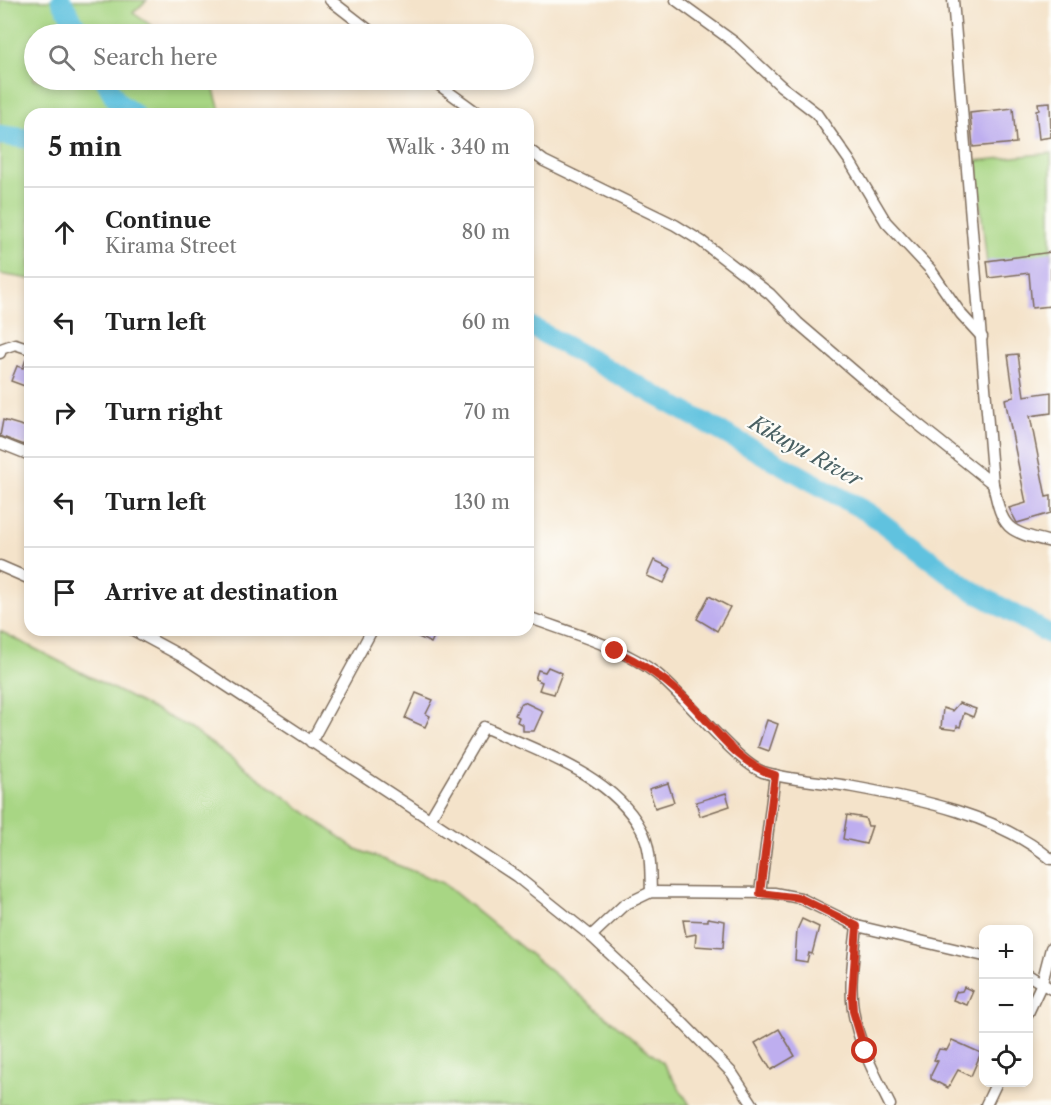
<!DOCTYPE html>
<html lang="en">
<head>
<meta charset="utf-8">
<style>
	body { margin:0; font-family:"Libre Caslon Text",serif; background:#f2f2f2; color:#222 }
	.controls { position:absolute; right:18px; bottom:18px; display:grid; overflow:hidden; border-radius:12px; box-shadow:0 3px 9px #0003 }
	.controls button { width:54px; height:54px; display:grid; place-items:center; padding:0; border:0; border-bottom:2px solid #e0e0e0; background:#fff; color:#222; font:30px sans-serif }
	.stop { position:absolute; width:18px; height:18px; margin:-14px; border:4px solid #c8321e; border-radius:50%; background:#fff }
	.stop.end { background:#c8321e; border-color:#fff; box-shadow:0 2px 6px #0008 }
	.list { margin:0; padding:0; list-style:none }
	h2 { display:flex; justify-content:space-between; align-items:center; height:78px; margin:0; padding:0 24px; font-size:26px }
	h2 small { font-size:20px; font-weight:400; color:#767676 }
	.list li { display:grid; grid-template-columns:39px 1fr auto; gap:18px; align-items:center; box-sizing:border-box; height:90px; padding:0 24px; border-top:2px solid #e0e0e0 }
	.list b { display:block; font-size:22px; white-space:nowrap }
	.list p { margin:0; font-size:20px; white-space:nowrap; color:#767676 }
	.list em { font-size:20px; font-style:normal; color:#767676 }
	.icon { flex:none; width:33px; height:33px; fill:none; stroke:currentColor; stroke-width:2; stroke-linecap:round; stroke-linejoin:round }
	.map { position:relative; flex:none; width:1051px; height:1105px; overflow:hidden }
	.search { position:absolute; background:#fff; box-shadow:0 3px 9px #0003; left:24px; top:24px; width:510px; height:66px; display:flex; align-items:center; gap:15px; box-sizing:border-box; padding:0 21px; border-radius:33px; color:#767676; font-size:22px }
	.panel { position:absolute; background:#fff; box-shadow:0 3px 9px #0003; left:24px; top:108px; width:510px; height:528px; border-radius:18px }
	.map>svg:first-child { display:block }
	.green { fill:#a8d684; stroke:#728051; stroke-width:1.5 }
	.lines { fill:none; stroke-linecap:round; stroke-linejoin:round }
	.river { stroke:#61c2df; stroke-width:20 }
	.building { fill:#beaeef }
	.street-casing { stroke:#7c6b5a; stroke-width:13 }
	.street { stroke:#fff; stroke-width:10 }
	.route { stroke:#c8321e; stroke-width:8 }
	.labels { text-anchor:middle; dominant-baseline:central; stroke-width:4.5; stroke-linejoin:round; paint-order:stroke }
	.water-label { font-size:21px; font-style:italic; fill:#485f62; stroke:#fdfcf7 }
</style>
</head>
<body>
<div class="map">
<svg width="1051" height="1105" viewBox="0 0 1051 1105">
	<rect width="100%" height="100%" fill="#fdfcf7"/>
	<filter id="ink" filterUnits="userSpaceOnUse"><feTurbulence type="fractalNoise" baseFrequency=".0167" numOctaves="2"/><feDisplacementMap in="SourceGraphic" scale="12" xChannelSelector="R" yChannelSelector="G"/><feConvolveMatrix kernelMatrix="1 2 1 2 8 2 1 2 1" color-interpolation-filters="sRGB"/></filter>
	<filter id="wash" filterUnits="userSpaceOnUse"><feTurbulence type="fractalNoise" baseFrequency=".008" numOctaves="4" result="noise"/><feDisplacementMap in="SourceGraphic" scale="24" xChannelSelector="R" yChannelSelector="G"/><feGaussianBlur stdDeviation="1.35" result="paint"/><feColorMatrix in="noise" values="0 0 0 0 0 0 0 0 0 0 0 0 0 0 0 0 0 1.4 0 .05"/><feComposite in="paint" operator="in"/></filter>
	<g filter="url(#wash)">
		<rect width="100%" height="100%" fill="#f4e3ca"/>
		<g class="green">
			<polygon points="0,0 147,0 133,13 164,34 34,34 34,80 211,80 221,114 30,114 30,279 0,274"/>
			<polygon points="1051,153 1051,258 987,265 976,161"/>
			<polygon points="0,631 190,728 356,849 443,883 663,1063 690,1105 0,1105"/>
		</g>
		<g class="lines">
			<g class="river">
				<polyline points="61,0 81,34"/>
				<polyline points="105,80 117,102 134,114"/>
				<polyline points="0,135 30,139"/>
				<polyline points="528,325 869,513 968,588 1051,635"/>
			</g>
		</g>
		<g id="blocks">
			<g class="building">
				<polygon points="1050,102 1051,137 1039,139 1036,111 1039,110 1038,103"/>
				<polygon points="1013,108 1016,143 973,147 970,113"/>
				<polygon points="1051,252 1051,306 1032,308 1029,273 989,278 987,261"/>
				<polygon points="1018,354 1024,396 1051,392 1051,413 1030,416 1046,497 1051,496 1051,513 1017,523 1009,508 1026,503 1005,399 1014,397 1008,355"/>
				<polygon points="27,356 30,356 30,388 11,381 17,366 23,368"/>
				<polygon points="3,420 30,428 27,446 0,436"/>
				<polygon points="654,560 671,568 664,583 647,576"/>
				<polygon points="709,596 730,607 717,631 697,619"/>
				<polygon points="404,630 437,630 431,643"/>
				<polygon points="548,667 562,673 554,694 539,690 542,682 535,679 538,670 545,672"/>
				<polygon points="416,693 433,700 426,714 430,716 425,727 405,718"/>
				<polygon points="524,702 543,711 534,731 523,731 523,725 517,722 519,717 515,715 520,704"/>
				<polygon points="959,703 976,709 973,717 964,713 960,727 957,726 956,730 941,728 943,708 952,711"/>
				<polygon points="767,720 778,724 769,751 758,747"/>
				<polygon points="668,783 674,802 655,808 649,789"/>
				<polygon points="726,793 730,806 700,816 696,802"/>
				<polygon points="847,815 865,818 868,826 872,826 866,844 843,839"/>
				<polygon points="708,918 725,921 723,948 695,946 696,934 686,936 683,920 708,921"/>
				<polygon points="802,919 819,927 812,954 809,953 807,962 795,960 797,930"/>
				<polygon points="964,987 973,991 967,1005 953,1000 956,992 962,991"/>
				<polygon points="779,1029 795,1056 771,1070 755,1043"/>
				<polygon points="952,1040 981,1053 971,1076 958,1070 948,1088 931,1079 931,1075 938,1061 934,1060 939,1049 947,1050"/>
			</g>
		</g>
	</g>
	<g filter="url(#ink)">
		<use href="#blocks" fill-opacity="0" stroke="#7c6b5a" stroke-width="1.5"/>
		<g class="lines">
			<g class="street-casing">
				<g id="street">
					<polyline points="330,0 374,34"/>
					<polyline points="676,0 734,42 781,86 816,113 849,160 886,222 930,269 961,314 982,337"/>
					<path d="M953,0L993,484C1003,530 1006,531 1051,542"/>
					<polyline points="432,80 479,114"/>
					<polyline points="528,149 544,161 675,225 701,241 770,294 798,323 889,401 993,484"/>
					<polyline points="0,353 1,349 15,344 30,349"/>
					<polyline points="0,443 30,455"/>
					<polyline points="0,566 30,579"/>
					<path d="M528,617C570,633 621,646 657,674C684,695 737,763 763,772C792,781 823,781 853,787C919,799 998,815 1051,859"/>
					<polyline points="133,630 183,657 516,876 591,936 669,1009 732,1073 753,1105"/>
					<polyline points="311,742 372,630"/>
					<path d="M430,819L484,727C537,751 611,774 641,829C652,848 650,871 651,892"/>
					<polyline points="760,893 775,775"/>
					<path d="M857,926C854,954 849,982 853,1010C858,1043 875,1075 890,1105"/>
					<polyline points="591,936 624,905 651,892 774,893 800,898 857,926 984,956"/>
					<polyline points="1028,975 1051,989"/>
					<polyline points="1028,1013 1042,983 1051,948"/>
					<polyline points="986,1105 997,1082"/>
				</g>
			</g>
			<use href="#street" class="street"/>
		</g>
	</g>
	<g class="lines" filter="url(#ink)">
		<path class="route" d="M615,651C640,662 661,676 681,694C711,721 735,764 775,775L760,893L800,898L857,926L852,996L853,1011L865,1051"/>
	</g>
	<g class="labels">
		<g class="water-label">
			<text transform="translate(806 451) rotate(29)">Kikuyu River</text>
		</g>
	</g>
</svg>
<div class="controls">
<button>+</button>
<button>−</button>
<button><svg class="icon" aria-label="locate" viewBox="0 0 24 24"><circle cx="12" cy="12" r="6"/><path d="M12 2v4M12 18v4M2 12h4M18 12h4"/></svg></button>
</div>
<div class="stop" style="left:865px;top:1051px"></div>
<div class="stop end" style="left:615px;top:651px"></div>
<div class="search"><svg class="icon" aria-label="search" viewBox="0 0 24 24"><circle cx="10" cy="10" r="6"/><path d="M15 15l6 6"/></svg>Search here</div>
<section class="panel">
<h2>5 min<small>Walk · 340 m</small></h2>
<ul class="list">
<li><svg class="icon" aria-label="ahead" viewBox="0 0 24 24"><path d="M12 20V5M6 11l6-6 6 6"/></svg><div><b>Continue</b><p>Kirama Street</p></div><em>80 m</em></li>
<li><svg class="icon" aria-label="left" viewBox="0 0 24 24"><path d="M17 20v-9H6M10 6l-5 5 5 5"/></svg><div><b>Turn left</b></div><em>60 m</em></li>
<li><svg class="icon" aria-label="right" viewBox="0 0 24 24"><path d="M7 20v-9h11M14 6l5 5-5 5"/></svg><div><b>Turn right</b></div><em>70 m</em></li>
<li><svg class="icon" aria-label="left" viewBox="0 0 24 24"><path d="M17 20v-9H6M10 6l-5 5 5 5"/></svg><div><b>Turn left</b></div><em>130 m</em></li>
<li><svg class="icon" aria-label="arrive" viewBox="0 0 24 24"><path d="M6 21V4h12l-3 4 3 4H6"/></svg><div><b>Arrive at destination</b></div></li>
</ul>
</section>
</div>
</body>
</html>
